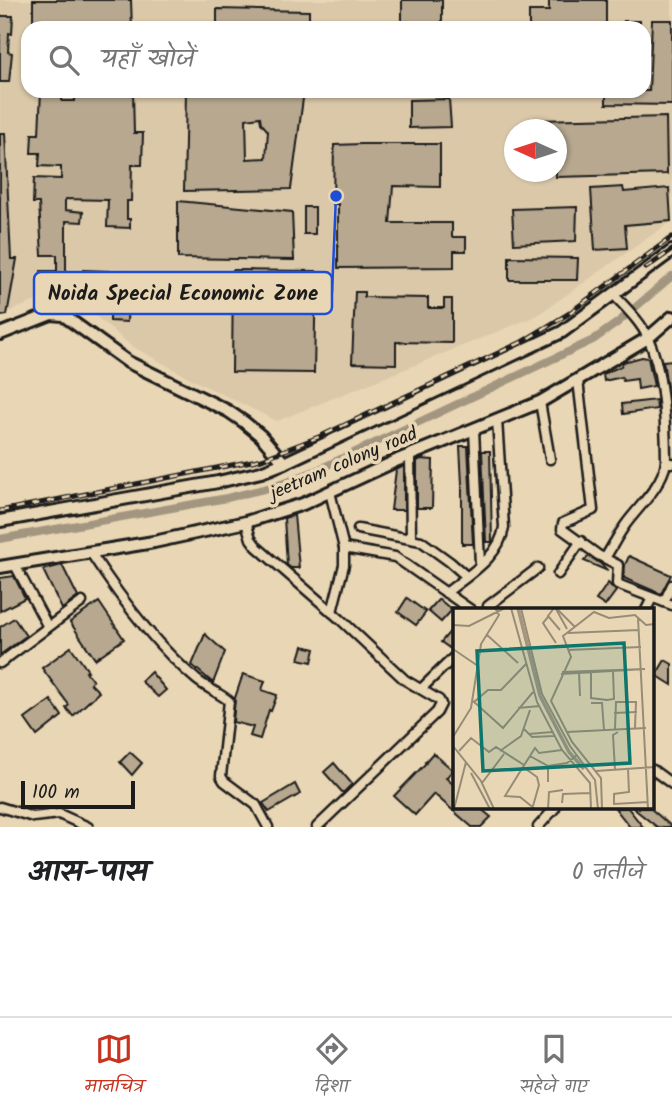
<!DOCTYPE html>
<html lang="hi">
<head>
<meta charset="utf-8">
<style>
	body { margin:0; font-family:Kalam,"Playpen Sans Deva",sans-serif; background:#f2f2f2; color:#202124 }
	.compass { position:absolute; left:504px; top:119px; width:63px; height:63px; border-radius:50%; background:#fff; box-shadow:0 2px 5px #0004; rotate:273deg }
	.scale { position:absolute; left:21px; bottom:18px; width:114px; box-sizing:border-box; padding-left:7px; border:4px solid #1c1c1c; border-top:0; font-size:19px; line-height:24px; white-space:nowrap; color:#1c1c1c; -webkit-text-stroke:5px #e9d6b4; paint-order:stroke }
	.list { margin:0; padding:0; list-style:none }
	h2 { display:flex; justify-content:space-between; align-items:center; height:91px; margin:0; padding:0 28px; font-size:30px }
	h2 small { font-size:23px; font-weight:400; color:#757577 }
	.icon { flex:none; width:38px; height:38px; fill:none; stroke:currentColor; stroke-width:2; stroke-linecap:round; stroke-linejoin:round }
	.map { position:relative; flex:none; width:672px; height:827px; overflow:hidden }
	.search { position:absolute; background:#fff; box-shadow:0 2px 5px #0004; left:21px; right:21px; top:21px; height:77px; display:flex; align-items:center; gap:18px; box-sizing:border-box; padding:0 24px; border-radius:21px; color:#757577; font-size:26px }
	.sheet { height:189px; background:#fff }
	nav { display:flex; justify-content:space-around; align-items:center; box-sizing:border-box; height:98px; border-top:2px solid #e0e0e0; background:#fff; font-size:19px; color:#757577 }
	nav a { display:grid; justify-items:center; gap:4px }
	nav .on { color:#c8321e }
	.map>svg:first-child { display:block }
	.built { fill:#dac8a9; fill-rule:evenodd }
	.lines { fill:none; stroke-linecap:round; stroke-linejoin:round }
	.canal { stroke:#a39680; stroke-width:8 }
	.building { fill:#b7a88f; stroke:#1c1c1c; stroke-width:2; fill-rule:evenodd }
	.street-casing { stroke:#1c1c1c; stroke-width:13 }
	.secondary-casing { stroke:#1c1c1c; stroke-width:16 }
	.street { stroke:#e9d6b4; stroke-width:8 }
	.secondary { stroke:#e9d6b4; stroke-width:10 }
	.rail-casing { stroke:#1c1c1c; stroke-width:5 }
	.rail { stroke:#e9d6b4; stroke-width:2.5; stroke-dasharray:8; stroke-linecap:butt }
	.labels { text-anchor:middle; dominant-baseline:central; stroke-width:7; stroke-linejoin:round; paint-order:stroke }
	.street-label { font-size:19px; fill:#1c1c1c; stroke:#e9d6b4 }
	.inset-river { fill:none; stroke:#a39680; stroke-width:3.5 }
	.inset-road { fill:none; stroke:#978c77; stroke-width:2 }
	.view { fill:#0f766e; fill-opacity:0.15; stroke:#0f766e; stroke-width:3.5 }
	.inset-edge { fill:none; stroke:#1c1c1c; stroke-width:3.5 }
	.leader { fill:none; stroke:#1d4ed8; stroke-width:2.5 }
	.callout-dot { fill:#1d4ed8; stroke:#e9d6b4; stroke-width:2.5 }
	.callout { fill:#e9d6b4; stroke:#1d4ed8; stroke-width:2.5 }
	.callout-label { font-size:21px; text-anchor:middle; font-weight:bold; fill:#1c1c1c }
</style>
</head>
<body>
<div class="map">
<svg width="672" height="827" viewBox="0 0 672 827">
	<rect width="100%" height="100%" fill="#e9d6b4"/>
	<filter id="ink" filterUnits="userSpaceOnUse"><feTurbulence type="fractalNoise" baseFrequency=".0143" numOctaves="2"/><feDisplacementMap in="SourceGraphic" scale="14" xChannelSelector="R" yChannelSelector="G"/><feConvolveMatrix kernelMatrix="1 2 1 2 8 2 1 2 1" color-interpolation-filters="sRGB"/></filter>
	<g filter="url(#ink)">
		<path class="built" d="M0,0H672V221L536,316L277,421L199,383L130,345L65,290L0,315ZM28,28H644V91H28ZM514,130H556V172H514Z"/>
		<g class="lines">
			<polyline class="canal" points="0,539 227,498 272,487 315,471 593,340 617,323 672,276"/>
		</g>
		<g class="building">
			<polygon points="33,0 131,0 132,28 33,28"/>
			<rect x="402" y="0" width="40" height="28"/>
			<polygon points="549,0 606,0 606,28 529,28 529,11 549,11"/>
			<polygon points="217,9 309,11 309,28 217,28"/>
			<polygon points="0,16 13,16 12,34 9,33 8,52 12,53 9,82 0,82"/>
			<polygon points="652,20 672,20 672,105 606,104 606,91 649,91"/>
			<rect x="624" y="21" width="16" height="7"/>
			<polygon points="41,91 62,91 62,101 75,101 75,91 133,91 134,133 143,133 142,165 132,165 131,201 127,201 127,219 130,219 130,228 107,227 108,200 65,199 65,210 83,212 82,222 66,221 66,284 53,284 53,289 47,289 47,291 41,291 41,271 57,271 57,255 42,255 39,203 33,203 34,178 61,179 61,167 39,166 40,153 31,153 32,134 39,134"/>
			<path d="M186,91H304L291,189L184,191ZM260,117L261,123L268,131L266,158L247,159L246,119Z"/>
			<polygon points="449,99 451,127 409,128 409,100"/>
			<polygon points="666,117 667,174 556,177 556,130 537,130 537,120"/>
			<polygon points="0,133 5,133 11,259 17,259 7,315 0,316"/>
			<polygon points="362,144 440,144 440,187 393,186 390,223 452,223 452,237 466,237 466,251 454,251 454,267 338,268 338,204 333,204 334,145"/>
			<polygon points="623,187 624,192 669,188 671,221 625,225 627,248 595,250 591,189"/>
			<polygon points="178,201 292,212 294,260 178,258"/>
			<rect x="304" y="207" width="11" height="27"/>
			<polygon points="577,207 576,241 514,244 512,209"/>
			<polygon points="509,257 578,258 577,280 509,280"/>
			<polygon points="83,270 129,272 127,322 110,321 110,309 99,308 100,300 88,299 88,295 82,294"/>
			<polygon points="233,270 316,271 314,373 232,372"/>
			<polygon points="355,292 364,292 364,297 428,298 428,308 444,308 444,299 452,299 452,343 396,342 396,364 352,363"/>
			<polygon points="642,357 648,358 654,386 638,389 637,379 623,381 622,377 604,381 603,374 621,366 623,362"/>
			<polygon points="672,360 672,407 670,407 663,361"/>
			<polygon points="656,400 657,409 623,414 622,404"/>
			<polygon points="460,446 468,446 473,544 462,544 462,484"/>
			<polygon points="482,451 490,451 492,542 486,542"/>
			<polygon points="421,459 433,460 432,508 417,508 417,461"/>
			<polygon points="404,466 404,510 391,510 396,470"/>
			<polygon points="294,515 299,568 291,568 287,565 284,518"/>
			<polygon points="589,556 601,564 608,571 584,561"/>
			<polygon points="629,556 671,575 661,594 624,578 625,565"/>
			<polygon points="62,565 78,597 62,609 43,570"/>
			<polygon points="14,576 25,598 0,611 0,578"/>
			<polygon points="608,583 616,591 605,606 596,600"/>
			<polygon points="407,598 426,612 416,625 398,612"/>
			<polygon points="439,599 452,610 441,622 428,611"/>
			<polygon points="99,602 124,639 95,659 70,622"/>
			<polygon points="14,618 26,636 0,655 0,627"/>
			<polygon points="452,629 455,631 455,650 452,650 441,642"/>
			<polygon points="205,634 225,652 213,683 192,665"/>
			<polygon points="303,646 315,649 312,662 299,659"/>
			<polygon points="71,647 88,671 86,672 93,681 90,683 99,692 73,716 66,708 69,705 42,668"/>
			<polygon points="665,660 672,664 672,685 656,675"/>
			<polygon points="151,672 166,690 158,697 141,681"/>
			<polygon points="243,674 265,681 262,690 277,695 271,711 269,710 260,739 250,736 253,727 233,722 235,698"/>
			<polygon points="51,700 62,716 37,736 25,719"/>
			<polygon points="130,752 142,763 132,775 120,762"/>
			<polygon points="433,753 453,770 446,778 455,786 455,808 480,808 491,817 481,827 472,827 434,794 415,815 394,796 426,763 425,762"/>
			<polygon points="334,763 352,784 343,793 324,772"/>
			<polygon points="295,784 300,794 269,812 263,803"/>
			<polygon points="615,808 628,808 643,827 630,827"/>
			<polygon points="633,808 650,808 672,827 657,827"/>
		</g>
		<g class="lines">
			<g class="street-casing">
				<g id="street">
					<path d="M614,295C626,308 641,322 648,338C664,373 666,426 666,463"/>
					<polyline points="578,380 593,510 563,523 562,529 598,555 618,565 617,584 664,602"/>
					<polyline points="540,402 550,459"/>
					<polyline points="474,429 480,564"/>
					<polyline points="410,455 411,538"/>
					<polyline points="330,492 344,548 344,565 332,612"/>
					<polyline points="246,522 251,539 257,547 340,619 405,680 439,700 441,704 437,712 317,827"/>
					<polyline points="358,529 421,541 450,562 466,576"/>
					<polyline points="344,548 395,557 471,610"/>
					<path d="M91,553C119,596 157,647 197,680C207,688 219,693 229,701L221,776L224,781L256,805L268,827"/>
					<path d="M605,558C612,547 618,535 626,524C640,505 661,487 666,463H672"/>
					<polyline points="15,565 48,627"/>
					<polyline points="558,574 581,541"/>
					<polyline points="672,585 664,602 672,605"/>
					<path d="M446,593C468,575 500,557 504,527L497,420"/>
					<polyline points="488,606 538,568"/>
					<polyline points="646,610 652,598"/>
					<polyline points="0,663 82,602"/>
					<polyline points="421,689 455,656"/>
					<polyline points="653,770 672,784"/>
					<polyline points="0,807 33,817 59,814 88,827"/>
					<polyline points="538,827 555,808"/>
				</g>
			</g>
			<g class="secondary-casing">
				<g id="secondary">
					<polyline points="0,334 51,314 63,315 128,362 228,411 244,422 261,436 284,463"/>
					<polyline points="0,521 218,482 261,472 284,463 562,332 672,251"/>
					<polyline points="0,567 154,542 246,522 303,504 398,460 540,402 648,338 672,317"/>
				</g>
			</g>
			<use href="#street" class="street"/>
			<use href="#secondary" class="secondary"/>
			<g class="rail-casing">
				<g id="rail">
					<polyline points="646,268 672,250"/>
					<polyline points="0,511 262,459 321,436 522,342 568,314 672,237"/>
				</g>
			</g>
			<use href="#rail" class="rail"/>
		</g>
	</g>
	<g class="labels">
		<g class="street-label">
			<text transform="translate(344 464) rotate(-23)">jeetram colony road</text>
		</g>
	</g>
	<g transform="translate(453 608)">
		<rect width="201" height="201" fill="#e9d6b4"/>
		<path class="inset-river" d="M65,0L87,88L116,144L131,161"/>
		<path class="inset-road" d="M58,0L84,94L109,142L137,175L138,201M68,0L89,86L117,138L142,172L145,201M101,0L95,8L107,22M103,0L122,19M103,1L114,21M95,9L90,15L103,35M185,10L195,201M0,17L16,18L52,0M115,25L186,22M33,26L65,55M0,41L25,58M115,42L188,39M173,63L174,90M126,64L127,88M138,65V90L154,92L161,91L160,64M108,66L192,61L109,64M20,93L50,120L80,84M21,94L35,82H48L73,56M138,95H149L151,122M65,100L87,98M161,105L184,104M70,120L79,129L101,128M162,121L163,94H183L182,120M114,124L193,120M76,126L99,124M0,129L18,100L28,36L46,7L42,0M0,138L28,173L41,201M6,143L18,130L36,144L43,139L71,157M47,143L68,128L77,102M77,148L95,158V174M95,158L114,155L124,147M70,159L82,140L86,145L109,142M175,161L176,184L161,186V196L195,194M162,162L160,127L165,124M143,163L202,159M18,165L37,201M29,175L51,146M109,195L110,186L137,185M80,198L86,177L84,169L70,159L52,188L67,189L82,201M1,201L13,154M95,201L96,184L110,182M149,201L148,170L119,134L98,93L118,49L110,28L141,4L156,10L182,7L193,17L202,16"/>
		<path class="view" d="M171,35L177,155L30,163L24,43Z"/>
		<rect width="201" height="201" class="inset-edge"/>
	</g>
	<path class="leader" d="M336 196L332 293"/>
	<circle class="callout-dot" cx="336" cy="196" r="7"/>
	<rect class="callout" x="34" y="272" width="298" height="42" rx="7"/>
	<g class="callout-label">
		<text x="183" y="300">Noida Special Economic Zone</text>
	</g>
</svg>
<svg class="compass" viewBox="-18 -18 36 36"><path d="M0-13l5 13h-10z" fill="#e53935"/><path d="M0 13l5-13h-10z" fill="#757577"/></svg>
<div class="scale">100 m</div>
<div class="search"><svg class="icon" aria-label="search" viewBox="0 0 24 24"><circle cx="10" cy="10" r="6"/><path d="M15 15l6 6"/></svg>यहाँ खोजें</div>
</div>
<section class="sheet">
<h2>आस-पास<small>0 नतीजे</small></h2>
<ul class="list">
</ul>
</section>
<nav>
<a class="on"><svg class="icon" aria-label="map" viewBox="0 0 24 24"><path d="M3 6l6-2 6 2 6-2v14l-6 2-6-2-6 2zM9 4v14M15 6v14"/></svg>मानचित्र</a>
<a><svg class="icon" aria-label="directions" viewBox="0 0 24 24"><path d="M12 3l9 9-9 9-9-9zM9 14v-3h6M13 9l2 2-2 2"/></svg>दिशा</a>
<a><svg class="icon" aria-label="saved" viewBox="0 0 24 24"><path d="M7 4h10v16l-5-4-5 4z"/></svg>सहेजे गए</a>
</nav>
</body>
</html>
